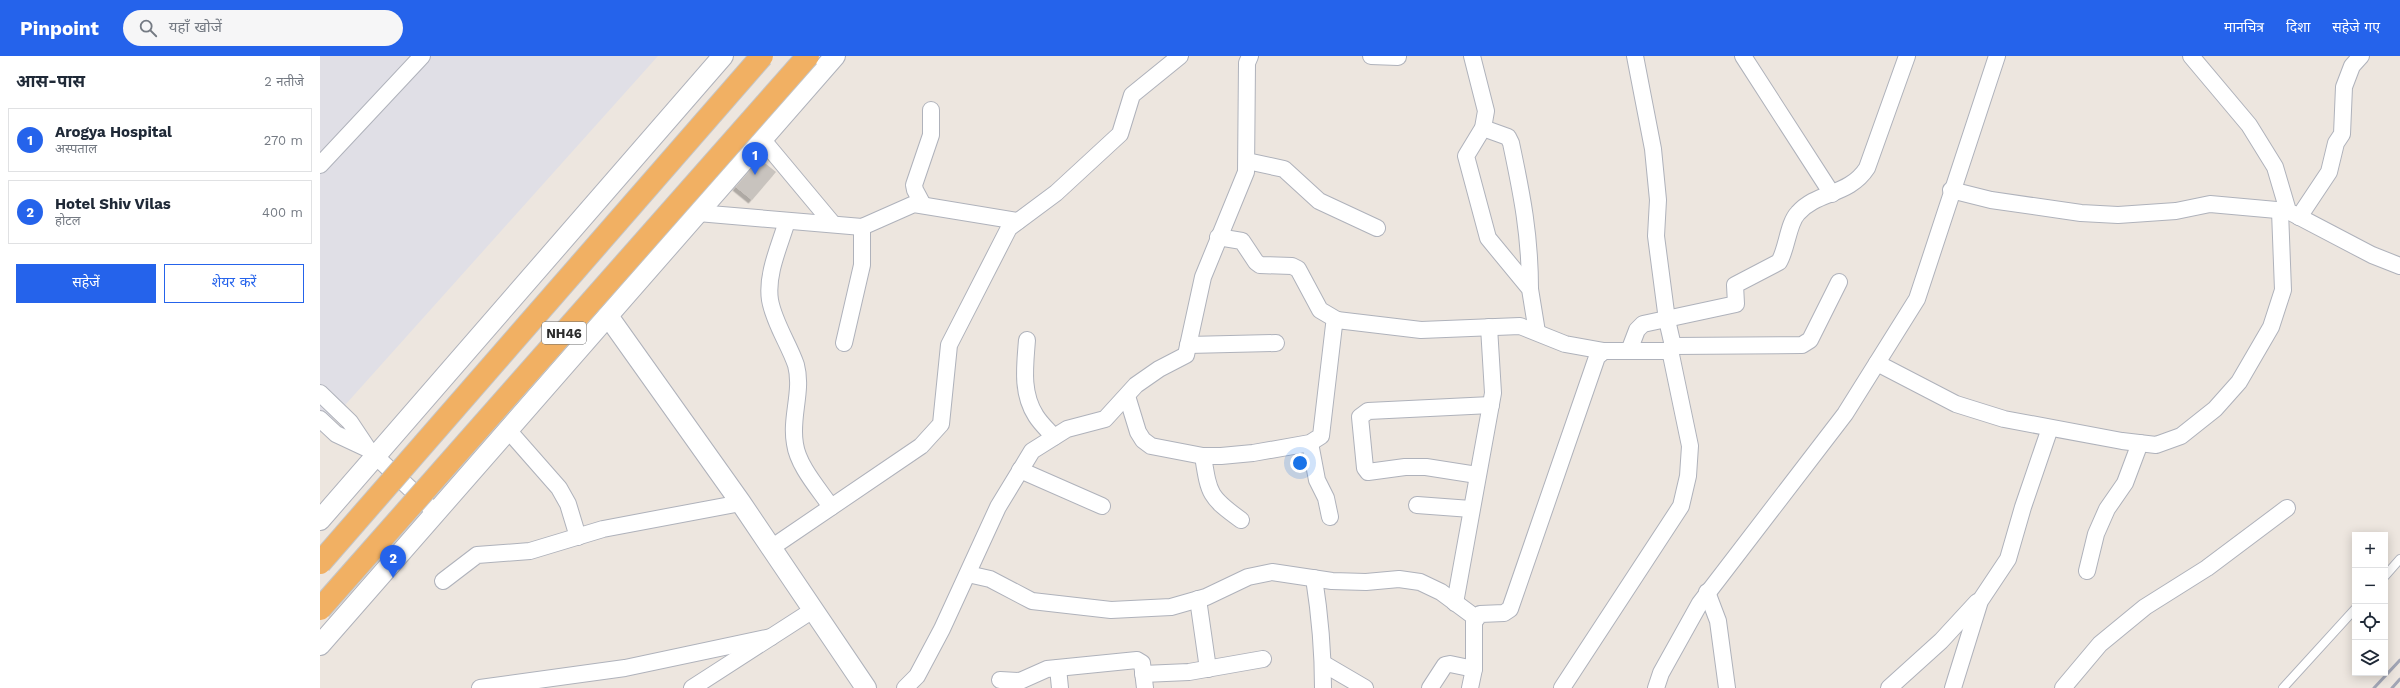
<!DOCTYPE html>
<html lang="hi">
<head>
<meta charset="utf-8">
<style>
	body { margin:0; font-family:"Work Sans","Noto Sans Devanagari",sans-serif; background:#f6f6f7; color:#1f2937 }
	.controls { position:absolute; right:12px; bottom:12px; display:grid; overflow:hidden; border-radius:0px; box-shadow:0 2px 10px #0003 }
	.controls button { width:36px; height:36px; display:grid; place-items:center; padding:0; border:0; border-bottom:1px solid #e0e1e3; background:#fff; color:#1f2937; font:20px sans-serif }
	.you { position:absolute; left:980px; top:407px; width:14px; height:14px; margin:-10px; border:3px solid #fff; border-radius:50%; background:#1a73e8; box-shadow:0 0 0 6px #1a73e833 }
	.badge { display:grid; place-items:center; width:26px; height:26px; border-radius:50%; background:#2563eb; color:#fff; font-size:13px; font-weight:700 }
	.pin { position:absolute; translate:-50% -33px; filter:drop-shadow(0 1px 2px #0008) }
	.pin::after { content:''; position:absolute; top:21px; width:14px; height:12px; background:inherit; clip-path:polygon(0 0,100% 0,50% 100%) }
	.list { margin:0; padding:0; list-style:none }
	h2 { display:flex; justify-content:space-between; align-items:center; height:52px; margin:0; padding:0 16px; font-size:17px }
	h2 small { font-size:13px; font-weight:400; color:#747a83 }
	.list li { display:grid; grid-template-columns:26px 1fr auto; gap:12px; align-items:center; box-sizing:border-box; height:64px; margin:0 8px 8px; padding:0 8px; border:1px solid #e0e1e3; border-radius:0px }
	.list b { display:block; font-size:15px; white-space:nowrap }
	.list p { margin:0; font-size:13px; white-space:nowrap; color:#747a83 }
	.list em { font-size:13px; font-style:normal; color:#747a83 }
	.actions { display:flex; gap:8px; padding:12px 16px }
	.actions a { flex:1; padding:9px 0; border:1px solid #2563eb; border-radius:0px; text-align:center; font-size:14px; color:#2563eb }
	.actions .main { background:#2563eb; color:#fff }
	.icon { flex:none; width:22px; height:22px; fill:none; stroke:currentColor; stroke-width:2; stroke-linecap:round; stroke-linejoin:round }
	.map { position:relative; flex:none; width:2080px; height:632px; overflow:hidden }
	header { display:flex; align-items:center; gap:24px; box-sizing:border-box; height:56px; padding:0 20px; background:#2563eb; color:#fff }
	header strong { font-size:19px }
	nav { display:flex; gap:22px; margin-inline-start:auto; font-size:14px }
	.search { width:280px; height:36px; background:#f6f6f7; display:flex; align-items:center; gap:10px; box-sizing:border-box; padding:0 14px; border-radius:22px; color:#747a83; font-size:15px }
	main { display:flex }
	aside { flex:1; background:#fff }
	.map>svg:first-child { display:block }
	.industrial { fill:#e0dfe6 }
	.building { fill:#c8c3be; filter:url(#shadow) }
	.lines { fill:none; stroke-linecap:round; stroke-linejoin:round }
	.service-casing { stroke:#afb2bb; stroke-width:10 }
	.minor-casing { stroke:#afb2bb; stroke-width:18 }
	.tertiary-casing { stroke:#afb2bb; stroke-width:22 }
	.service { stroke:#fff; stroke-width:8 }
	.minor { stroke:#fff; stroke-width:16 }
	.tertiary { stroke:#fff; stroke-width:20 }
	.rail { stroke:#a1a5b5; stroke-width:3 }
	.trunk-bridge-casing { stroke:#c4c4c4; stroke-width:24; stroke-linecap:butt }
	.trunk-bridge { stroke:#f1b063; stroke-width:22 }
	.labels { text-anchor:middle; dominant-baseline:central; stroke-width:3.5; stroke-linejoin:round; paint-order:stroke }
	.shield { fill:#fff; stroke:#6b6b6b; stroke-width:1 }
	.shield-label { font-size:13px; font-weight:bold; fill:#2c2c2c }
</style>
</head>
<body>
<header>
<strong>Pinpoint</strong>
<div class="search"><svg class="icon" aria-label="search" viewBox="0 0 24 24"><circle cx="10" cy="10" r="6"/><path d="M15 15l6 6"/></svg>यहाँ खोजें</div>
<nav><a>मानचित्र</a><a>दिशा</a><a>सहेजे गए</a></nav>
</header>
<main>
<aside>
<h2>आस-पास<small>2 नतीजे</small></h2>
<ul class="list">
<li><span class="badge">1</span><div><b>Arogya Hospital</b><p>अस्पताल</p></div><em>270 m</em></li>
<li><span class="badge">2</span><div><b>Hotel Shiv Vilas</b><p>होटल</p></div><em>400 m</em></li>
</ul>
<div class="actions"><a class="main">सहेजें</a><a>शेयर करें</a></div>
</aside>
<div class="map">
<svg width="2080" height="632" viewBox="0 0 2080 632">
	<defs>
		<filter id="shadow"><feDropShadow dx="-3.5" dy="3.5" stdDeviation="0" flood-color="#0004"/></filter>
	</defs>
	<rect width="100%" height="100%" fill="#ede6df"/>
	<polygon class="industrial" points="0,0 338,0 0,377"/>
	<polygon class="building" points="440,103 456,116 432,144 416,131"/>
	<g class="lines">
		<g class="service-casing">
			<g id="service">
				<polyline points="2065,520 2080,503"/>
				<polyline points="1963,632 2035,553"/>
			</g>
		</g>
		<g class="minor-casing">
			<g id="minor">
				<polyline points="1051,0 1078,1"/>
				<polyline points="1152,0 1166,55 1163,72 1146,100 1168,182 1210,233 1217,276"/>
				<polyline points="1423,0 1512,138"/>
				<polyline points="1871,0 1929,69 1955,111 1968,155 2052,199 2080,210"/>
				<path d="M1163,72L1188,81L1191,87C1202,139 1210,179 1210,233"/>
				<polyline points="442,83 513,168"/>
				<polyline points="927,105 964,113 999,145 1057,172"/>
				<polyline points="0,109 102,0"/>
				<polyline points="1631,134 1671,144 1761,157 1798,159 1856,155 1890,148 1968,155"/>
				<polyline points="603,149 595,134 594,129 611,79 611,54"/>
				<polyline points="378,157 542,171 594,148 698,165"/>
				<polyline points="1979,161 2009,116 2016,87 2022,78 2024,31 2032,10 2041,0"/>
				<path d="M467,165C460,189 446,218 450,244C454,267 469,288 476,309C483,335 470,362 475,388C478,410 499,433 511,451"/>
				<polyline points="898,181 922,185 936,206 940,209 972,210 978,213 1000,254 1017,264"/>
				<path d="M707,284C705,310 701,337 716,360C721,368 728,374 734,381"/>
				<polyline points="524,287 542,209 542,171"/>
				<polyline points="868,289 956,287"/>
				<polyline points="1353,290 1482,289 1490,284 1519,226"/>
				<path d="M1309,295L1317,274L1323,268L1416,248L1415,229L1459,206C1467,193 1468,167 1478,157C1497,135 1529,140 1547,112L1587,0"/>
				<polyline points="1557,307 1636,348 1684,363 1802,385 1836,389 1861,380 1895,353 1919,326 1951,271 1963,234 1960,155"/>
				<polyline points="0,337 30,366 48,393 115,456"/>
				<polyline points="807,340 818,376 823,384 831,390 883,400 901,400 933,397 990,387 1001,380 1014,269 1017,264 1101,274 1200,270 1245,288 1284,295"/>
				<polyline points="0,363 16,378 48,393"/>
				<polyline points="188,374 239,432 248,448 258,481"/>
				<polyline points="990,387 997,424 1006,442 1010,461"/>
				<path d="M883,400C889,438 889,441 921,464"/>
				<polyline points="700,414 782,450"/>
				<polyline points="1157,419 1106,411 1085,411 1048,416 1045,412 1040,361 1048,355 1171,349"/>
				<polyline points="1097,449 1151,453"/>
				<polyline points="451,492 601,390 621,368 629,289 689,172 736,137 800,78 812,39 860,0"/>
				<polyline points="1767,515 1776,478 1787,453 1805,427 1820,387"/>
				<polyline points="648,518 670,523 712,545 791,554 851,551 886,541 928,521 952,516 1012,525 1046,526 1079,523 1100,526 1121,536 1156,562"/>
				<path d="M994,522C1000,560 1003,594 1003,632"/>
				<polyline points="123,525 157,499 210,495 283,473 421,447"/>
				<polyline points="1387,536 1398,565 1407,632"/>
				<polyline points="878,543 888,613"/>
				<polyline points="1135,547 1173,337 1169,271"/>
				<polyline points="1004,608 1045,632"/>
				<polyline points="738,612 740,632"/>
				<polyline points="823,618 869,616 943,603"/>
				<polyline points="680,624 700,625 727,613 817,604 822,607 825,632"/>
				<polyline points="160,632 305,612 451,581"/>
				<polyline points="372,632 493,554"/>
				<polyline points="585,632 597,620 622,573 678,451 712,395 747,373 785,363 816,329 839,313 866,299 883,221 926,116 927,7 930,0"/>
				<polyline points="1110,632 1125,609 1130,608 1154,613"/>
				<polyline points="1150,632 1154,613 1154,566 1160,558 1184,557 1190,553 1277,301 1284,295 1344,295 1350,294 1353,290 1347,264 1336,180 1338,144 1333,93 1315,0"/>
				<polyline points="1242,632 1361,450 1368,420 1370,390 1350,294"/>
				<polyline points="1336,632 1341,617 1380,547 1525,358 1597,243 1677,0"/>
				<polyline points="1569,632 1621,585 1657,546"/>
				<polyline points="1633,632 1660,545 1688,503 1703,451 1730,372"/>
				<polyline points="1743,632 1780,588 1825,551 1887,512 1967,452"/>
			</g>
		</g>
		<g class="tertiary-casing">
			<g id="tertiary">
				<polyline points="288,260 421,447 546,632"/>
				<polyline points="0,464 403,0"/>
				<polyline points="0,589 515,0"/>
			</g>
		</g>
		<use href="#service" class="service"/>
		<use href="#minor" class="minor"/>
		<use href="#tertiary" class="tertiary"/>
		<g class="rail">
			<polyline points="2054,632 2080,604"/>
			<polyline points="2072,632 2080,623"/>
		</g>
		<g class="trunk-bridge-casing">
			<g id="trunk-bridge">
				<polyline points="0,507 442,0"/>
				<polyline points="0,553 488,0"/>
			</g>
		</g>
		<use href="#trunk-bridge" class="trunk-bridge"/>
	</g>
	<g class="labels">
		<rect class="shield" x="222" y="266" width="44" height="22" rx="3"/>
		<g class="shield-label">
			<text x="244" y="277">NH46</text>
		</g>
	</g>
</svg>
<div class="controls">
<button>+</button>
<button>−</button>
<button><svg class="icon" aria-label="locate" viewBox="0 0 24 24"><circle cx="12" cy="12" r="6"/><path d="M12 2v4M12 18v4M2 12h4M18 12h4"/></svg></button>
<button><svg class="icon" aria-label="layers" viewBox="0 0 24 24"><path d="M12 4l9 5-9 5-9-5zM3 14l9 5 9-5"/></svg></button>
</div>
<div class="you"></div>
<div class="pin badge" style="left:435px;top:119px">1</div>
<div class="pin badge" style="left:73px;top:522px">2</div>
</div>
</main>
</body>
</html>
